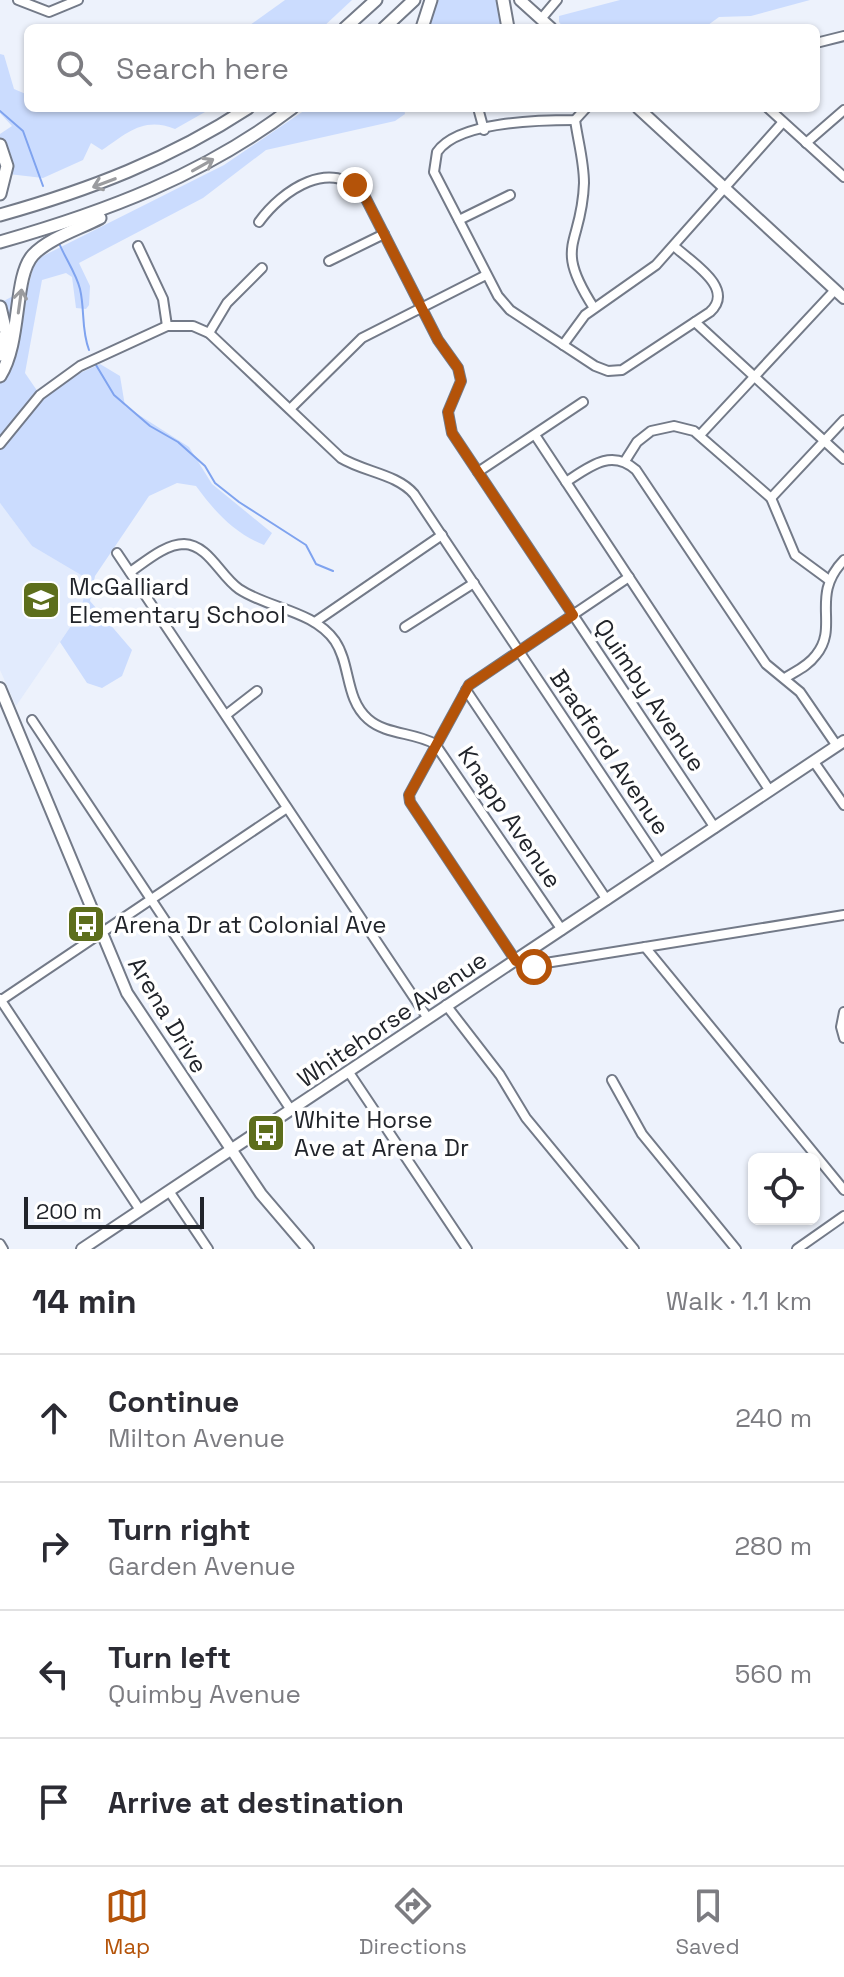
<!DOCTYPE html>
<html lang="en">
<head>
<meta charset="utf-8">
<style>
	body { margin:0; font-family:"Space Grotesk",sans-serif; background:#f7f7f7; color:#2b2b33 }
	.controls { position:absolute; right:24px; bottom:24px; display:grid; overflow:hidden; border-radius:12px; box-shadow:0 2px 6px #0004 }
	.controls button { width:72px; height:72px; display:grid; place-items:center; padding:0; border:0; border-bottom:2px solid #e1e1e2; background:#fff; color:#2b2b33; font:40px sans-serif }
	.scale { position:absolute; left:24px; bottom:20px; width:180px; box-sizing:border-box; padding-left:8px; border:4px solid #21242a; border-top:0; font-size:22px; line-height:28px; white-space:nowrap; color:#21242a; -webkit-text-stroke:6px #fff; paint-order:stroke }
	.stop { position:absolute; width:24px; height:24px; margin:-18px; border:6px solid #b45309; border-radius:50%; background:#fff }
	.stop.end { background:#b45309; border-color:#fff; box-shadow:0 2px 8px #0008 }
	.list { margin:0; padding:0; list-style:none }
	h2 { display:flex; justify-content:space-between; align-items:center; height:104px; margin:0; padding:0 32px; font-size:34px }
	h2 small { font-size:26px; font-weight:400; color:#7c7c81 }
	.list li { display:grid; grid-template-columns:52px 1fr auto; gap:24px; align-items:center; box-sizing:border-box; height:128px; padding:0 32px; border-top:2px solid #e1e1e2 }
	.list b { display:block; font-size:30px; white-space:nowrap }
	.list p { margin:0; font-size:26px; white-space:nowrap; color:#7c7c81 }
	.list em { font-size:26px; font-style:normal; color:#7c7c81 }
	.icon { flex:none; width:44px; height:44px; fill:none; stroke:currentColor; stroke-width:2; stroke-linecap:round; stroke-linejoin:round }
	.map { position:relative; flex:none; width:844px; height:1249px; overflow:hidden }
	.search { position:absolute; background:#fff; box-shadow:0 2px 6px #0004; left:24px; right:24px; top:24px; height:88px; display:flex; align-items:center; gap:20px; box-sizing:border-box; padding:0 28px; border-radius:12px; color:#7c7c81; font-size:30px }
	.sheet { height:616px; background:#fff }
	nav { display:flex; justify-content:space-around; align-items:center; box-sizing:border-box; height:112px; border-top:2px solid #e1e1e2; background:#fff; font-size:22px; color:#7c7c81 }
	nav a { display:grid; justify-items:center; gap:4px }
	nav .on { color:#b45309 }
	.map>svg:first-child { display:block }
	.built { fill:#e2ebfd }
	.green { fill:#cbdcfe }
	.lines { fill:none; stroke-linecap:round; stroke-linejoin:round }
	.stream { stroke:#7fa3ef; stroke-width:2 }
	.minor-casing { stroke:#737a88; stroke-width:12 }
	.major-casing { stroke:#737a88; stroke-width:14 }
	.highway-casing { stroke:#737a88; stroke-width:15 }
	.minor { stroke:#fff; stroke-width:8 }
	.major { stroke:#fff; stroke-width:10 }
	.highway { stroke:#fff; stroke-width:11 }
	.oneway { stroke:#9b9c9f }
	.route { stroke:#b45309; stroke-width:10 }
	.labels { text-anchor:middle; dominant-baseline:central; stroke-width:7; stroke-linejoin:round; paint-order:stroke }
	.poi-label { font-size:24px; fill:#21242a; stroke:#fff; text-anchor:start }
	.street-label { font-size:24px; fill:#21242a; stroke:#fff }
</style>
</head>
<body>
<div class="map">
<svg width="844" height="1249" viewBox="0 0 844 1249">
	<rect width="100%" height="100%" fill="#edf2fc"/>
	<polygon class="built" points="0,503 32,546 81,575 87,586 79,614 16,706 0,670"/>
	<g class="green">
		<polygon points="285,0 352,0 322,28 246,28"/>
		<polygon points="437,0 496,0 503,10 501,28 428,28"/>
		<polygon points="620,0 810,0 751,16 719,17 704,28 564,28 559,22 559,16"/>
		<path d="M0,54L4,55L14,89L28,95V108H212L175,129C144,116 127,133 102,150L91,143L83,160L43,178L0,173V134L12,126L0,113Z"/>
		<path d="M308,108H404L405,114L395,121L266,150L203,198L79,263L90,286L89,305L86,309L76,308L72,277L66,273L42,280L25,373L38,392L100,364L120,376L125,406L189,447L212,484L272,533L264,545C234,533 215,512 196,486L177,483L149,496L95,576L90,601L132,650L122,676L102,688L87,683L60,642L79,614L87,587L81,575L32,546L0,503V303L28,288L35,260L224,165Z"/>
	</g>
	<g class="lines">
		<g class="stream">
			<polyline points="0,111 23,131 43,186"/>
			<path d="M59,243C65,258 76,273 80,289C85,310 81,329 89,350"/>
			<polyline points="96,365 114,395 150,426 178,442 205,466 215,483 239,502 306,545 316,564 333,571"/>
		</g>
		<g class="minor-casing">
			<g id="minor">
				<polyline points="18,0 49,12 78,0"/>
				<polyline points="541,19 557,0"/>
				<polyline points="816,43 844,36"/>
				<polyline points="478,108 484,130"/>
				<path d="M586,108L575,120C541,120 458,121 437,152L434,172L498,296L510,310L595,366L608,371L622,370L710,312C736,288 691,262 674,246"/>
				<polyline points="768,108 844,177"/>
				<path d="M575,120C578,141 584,162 584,183C582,247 552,243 594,308"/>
				<polyline points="806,143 844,110"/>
				<polyline points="459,220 510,195"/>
				<path d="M259,222C282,190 332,156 364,195L438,340L458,368L461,381L448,412L452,433L715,828"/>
				<polyline points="138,246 163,299 167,326"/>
				<polyline points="329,261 384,234"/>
				<polyline points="695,322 844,459"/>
				<polyline points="209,333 227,303 262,268"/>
				<polyline points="563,345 585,315 656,265 783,122"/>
				<polyline points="290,409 362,338 486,275"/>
				<polyline points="535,435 770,791"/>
				<polyline points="700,435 835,290"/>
				<path d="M0,444L40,395L80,366L167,326H193L209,333L341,458C364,472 397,474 414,494L661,864"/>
				<polyline points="625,461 637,442 651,431 674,426 694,431 771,498 795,555 829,580"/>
				<polyline points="478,472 583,402"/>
				<path d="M566,482C589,467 611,448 636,470L766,664L800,692L837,746"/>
				<polyline points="771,498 844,420"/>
				<polyline points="117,553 427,1017"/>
				<path d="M130,572C145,562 165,544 184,544C209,545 220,576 239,589C269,609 313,610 335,641C351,665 345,699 368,719C386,735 414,732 435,744L562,930"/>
				<polyline points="629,577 469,685 409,795 410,802 516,961 527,966 844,915"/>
				<polyline points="315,622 442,535"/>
				<polyline points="405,627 474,583"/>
				<path d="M785,678C796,671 808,666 816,655C840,626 809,596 844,560"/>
				<polyline points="466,690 607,900"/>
				<polyline points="226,715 257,691"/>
				<polyline points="32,720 291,1110"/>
				<polyline points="814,762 844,805"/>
				<polyline points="645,947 844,1190"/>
				<polyline points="0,999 140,1210"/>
				<polyline points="0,1001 287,808"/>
				<polyline points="446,1005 500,1075 526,1118 634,1249"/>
				<polyline points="844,1012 841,1027 844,1038"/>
				<polyline points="348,1071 467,1249"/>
				<polyline points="612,1080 642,1134 736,1249"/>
				<polyline points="169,1191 208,1249"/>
				<polyline points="0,1244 3,1249"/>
				<polyline points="797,1249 844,1216"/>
			</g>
		</g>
		<g class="major-casing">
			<g id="major">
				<polyline points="520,0 551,28"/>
				<polyline points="638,108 844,298"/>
				<polyline points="0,688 127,993 261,1194 308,1249"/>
				<polyline points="82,1249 844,741"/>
			</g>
		</g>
		<g class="highway-casing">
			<g id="highway">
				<polyline points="503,0 508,28"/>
				<polyline points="345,28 376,0"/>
				<polyline points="384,28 414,0"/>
				<polyline points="422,28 431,0"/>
				<polyline points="0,145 7,166 0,194"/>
				<path d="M0,215C89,190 170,159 248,108"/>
				<path d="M0,242C105,212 204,175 292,108"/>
				<polyline points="0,307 6,332 0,355"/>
				<path d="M0,376C22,341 13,277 33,255C49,238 79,229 100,218"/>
			</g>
		</g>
		<use href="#minor" class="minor"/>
		<use href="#major" class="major"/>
		<use href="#highway" class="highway"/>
	</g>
	<defs><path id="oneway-shaft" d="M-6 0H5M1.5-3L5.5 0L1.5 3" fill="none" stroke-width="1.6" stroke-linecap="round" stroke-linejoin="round" transform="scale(2)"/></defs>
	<g class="oneway">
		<use href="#oneway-shaft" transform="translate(203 165) rotate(-29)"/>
		<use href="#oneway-shaft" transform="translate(104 183) rotate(159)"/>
		<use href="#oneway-shaft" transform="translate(20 301) rotate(-82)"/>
	</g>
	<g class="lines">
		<polyline class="route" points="355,185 364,195 438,340 458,368 461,381 448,412 452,433 573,615 469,685 409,795 410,802 516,961 534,967"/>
	</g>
	<defs>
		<g id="school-square" transform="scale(2)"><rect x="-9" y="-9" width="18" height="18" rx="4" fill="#5d6e1c" stroke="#fff"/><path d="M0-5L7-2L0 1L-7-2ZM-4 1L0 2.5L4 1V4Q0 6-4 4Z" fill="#fff"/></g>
		<g id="bus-square" transform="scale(2)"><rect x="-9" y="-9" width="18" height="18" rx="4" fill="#5d6e1c" stroke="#fff"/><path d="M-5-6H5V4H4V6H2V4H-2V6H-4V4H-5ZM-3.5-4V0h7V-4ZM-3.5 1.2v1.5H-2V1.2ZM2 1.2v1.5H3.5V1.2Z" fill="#fff"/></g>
	</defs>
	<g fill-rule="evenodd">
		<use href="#school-square" x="41" y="600"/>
		<use href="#bus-square" x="86" y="924"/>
		<use href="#bus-square" x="266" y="1133"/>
	</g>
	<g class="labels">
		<g class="poi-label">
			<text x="69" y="586">McGalliard<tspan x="69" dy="28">Elementary School</tspan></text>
			<text x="114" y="924">Arena Dr at Colonial Ave</text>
			<text x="294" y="1119">White Horse<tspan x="294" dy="28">Ave at Arena Dr</tspan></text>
		</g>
		<g class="street-label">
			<text transform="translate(650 695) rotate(56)">Quimby Avenue</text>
			<text transform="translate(610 752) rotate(56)">Bradford Avenue</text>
			<text transform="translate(510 817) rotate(56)">Knapp Avenue</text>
			<text transform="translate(168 1015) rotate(59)">Arena Drive</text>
			<text transform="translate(392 1019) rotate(-34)">Whitehorse Avenue</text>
		</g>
	</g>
</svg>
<div class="controls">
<button><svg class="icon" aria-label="locate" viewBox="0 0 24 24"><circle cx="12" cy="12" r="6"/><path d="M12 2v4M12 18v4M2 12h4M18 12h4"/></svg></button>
</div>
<div class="scale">200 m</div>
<div class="stop" style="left:534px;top:967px"></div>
<div class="stop end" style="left:355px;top:185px"></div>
<div class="search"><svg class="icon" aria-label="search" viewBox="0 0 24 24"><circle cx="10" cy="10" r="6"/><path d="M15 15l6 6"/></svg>Search here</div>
</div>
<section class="sheet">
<h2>14 min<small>Walk · 1.1 km</small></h2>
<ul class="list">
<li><svg class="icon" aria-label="ahead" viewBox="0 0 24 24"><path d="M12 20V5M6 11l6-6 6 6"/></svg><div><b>Continue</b><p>Milton Avenue</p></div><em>240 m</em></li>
<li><svg class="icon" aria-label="right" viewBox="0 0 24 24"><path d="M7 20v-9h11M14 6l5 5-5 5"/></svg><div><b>Turn right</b><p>Garden Avenue</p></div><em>280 m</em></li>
<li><svg class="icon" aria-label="left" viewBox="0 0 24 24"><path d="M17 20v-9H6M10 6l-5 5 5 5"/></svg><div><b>Turn left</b><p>Quimby Avenue</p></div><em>560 m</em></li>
<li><svg class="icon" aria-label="arrive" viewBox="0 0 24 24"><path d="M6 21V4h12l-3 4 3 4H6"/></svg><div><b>Arrive at destination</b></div></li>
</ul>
</section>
<nav>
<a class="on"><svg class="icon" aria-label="map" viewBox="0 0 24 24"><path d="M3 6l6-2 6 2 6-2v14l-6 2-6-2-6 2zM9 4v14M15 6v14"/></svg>Map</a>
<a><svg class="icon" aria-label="directions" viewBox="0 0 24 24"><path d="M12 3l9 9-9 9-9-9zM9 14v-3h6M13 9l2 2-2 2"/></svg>Directions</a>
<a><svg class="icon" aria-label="saved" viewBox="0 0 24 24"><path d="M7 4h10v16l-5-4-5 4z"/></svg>Saved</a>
</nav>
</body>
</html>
